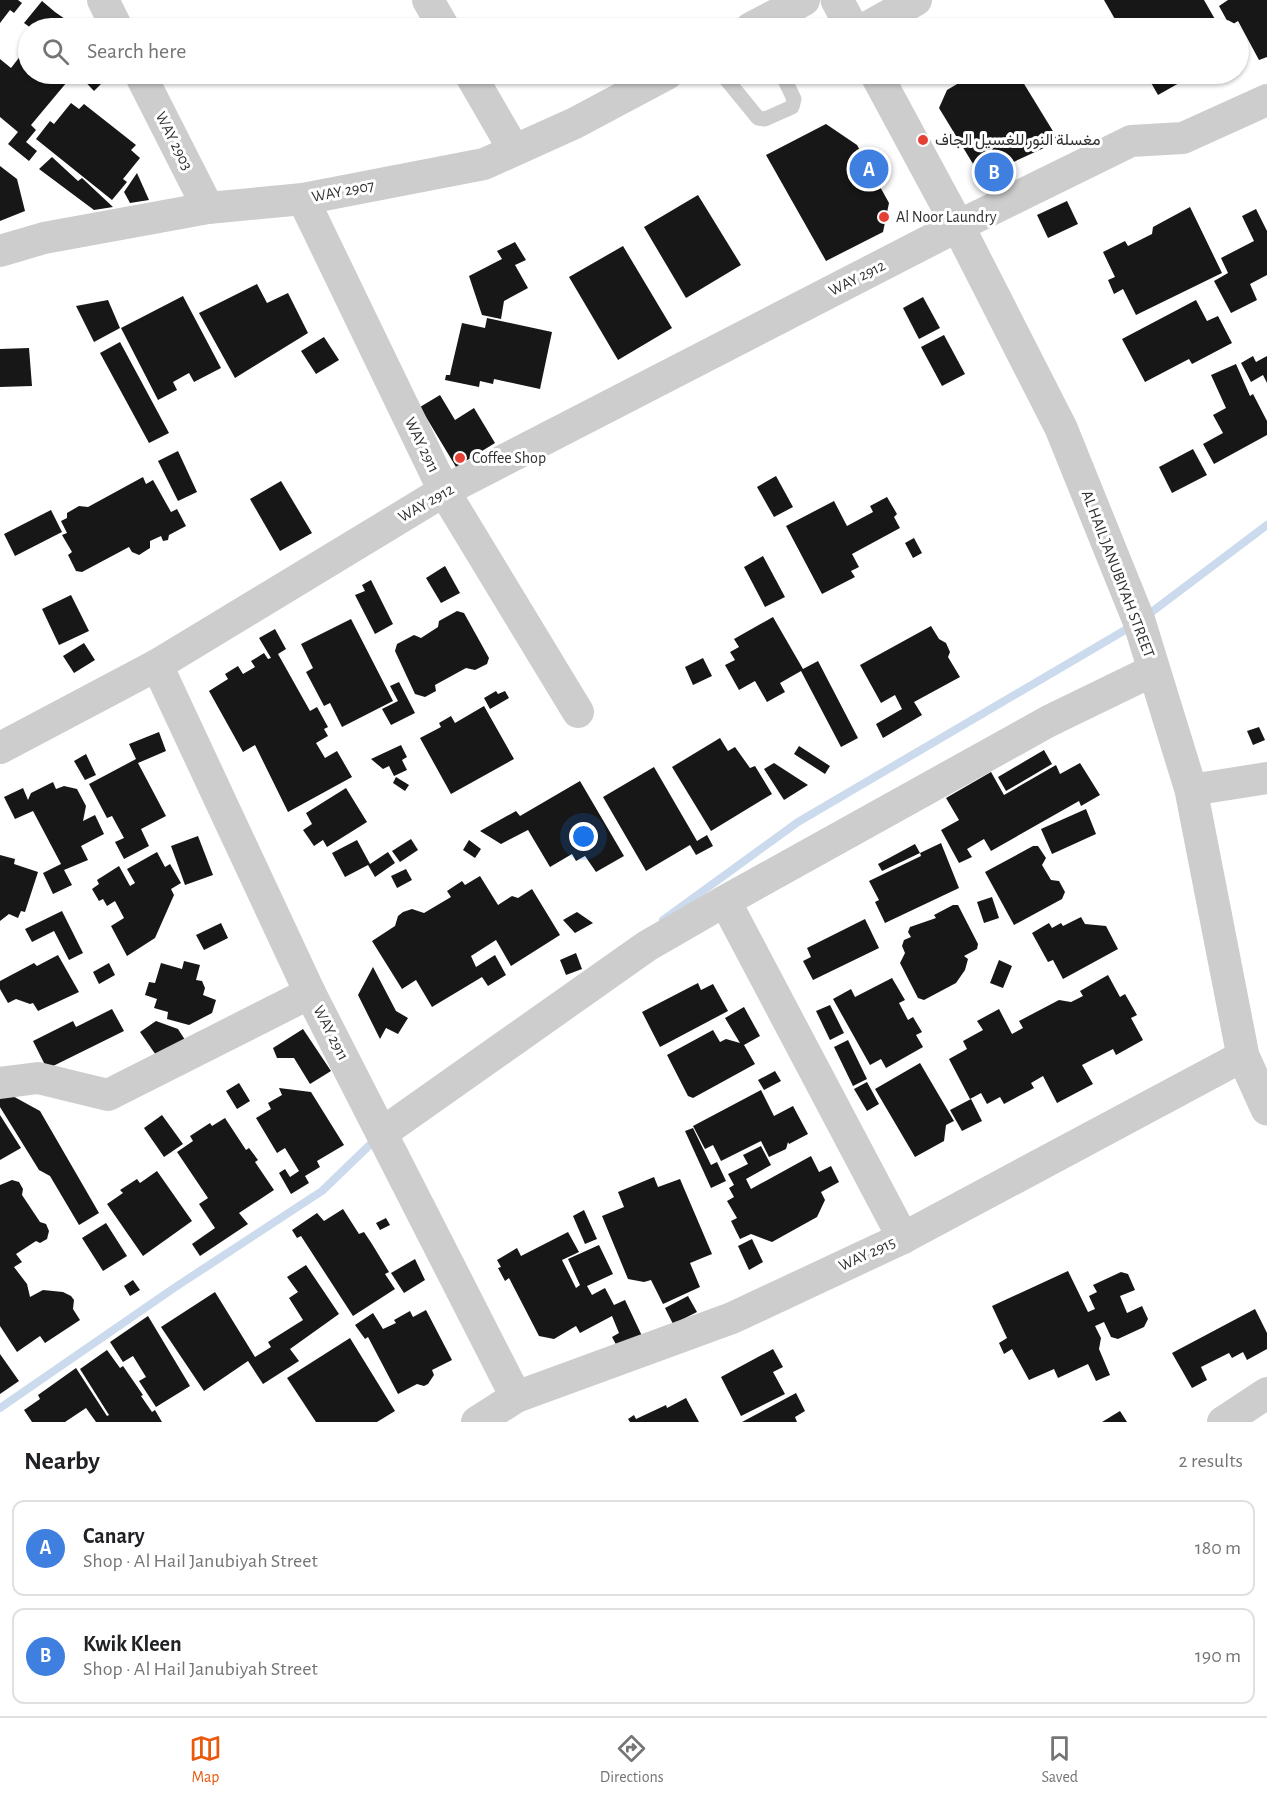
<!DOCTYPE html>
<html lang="en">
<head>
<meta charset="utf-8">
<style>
	body { margin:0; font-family:"Alegreya Sans",Vazirmatn,sans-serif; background:#f6f6f6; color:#202124 }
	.you { position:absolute; left:584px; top:837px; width:21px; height:21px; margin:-15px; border:4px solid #fff; border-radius:50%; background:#1a73e8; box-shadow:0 0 0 9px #1a73e833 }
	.badge { display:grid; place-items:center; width:39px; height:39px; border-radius:50%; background:#ea580c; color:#fff; font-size:20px; font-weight:700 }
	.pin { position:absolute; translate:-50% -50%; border:3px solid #fff; box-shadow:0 2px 6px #0006 }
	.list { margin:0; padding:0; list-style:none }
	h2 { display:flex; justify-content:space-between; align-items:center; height:78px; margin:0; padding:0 24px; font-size:26px }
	h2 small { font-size:20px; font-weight:400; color:#757577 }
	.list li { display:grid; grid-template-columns:39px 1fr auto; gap:18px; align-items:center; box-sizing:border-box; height:96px; margin:0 12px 12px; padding:0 12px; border:2px solid #e0e0e0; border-radius:12px }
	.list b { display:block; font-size:22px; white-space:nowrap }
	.list p { margin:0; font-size:20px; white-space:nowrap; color:#757577 }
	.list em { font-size:20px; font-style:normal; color:#757577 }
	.icon { flex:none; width:33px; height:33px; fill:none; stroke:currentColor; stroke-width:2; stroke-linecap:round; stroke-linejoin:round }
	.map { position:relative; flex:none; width:1267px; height:1422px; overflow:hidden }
	.search { position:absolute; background:#fff; box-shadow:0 2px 4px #0004; left:18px; right:18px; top:18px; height:66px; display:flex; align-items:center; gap:15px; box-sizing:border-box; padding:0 21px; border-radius:33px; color:#757577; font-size:22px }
	.sheet { height:294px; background:#fff }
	nav { display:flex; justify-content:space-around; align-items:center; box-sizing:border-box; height:84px; border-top:2px solid #e0e0e0; background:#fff; font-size:16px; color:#757577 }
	nav a { display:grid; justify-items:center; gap:3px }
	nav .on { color:#ea580c }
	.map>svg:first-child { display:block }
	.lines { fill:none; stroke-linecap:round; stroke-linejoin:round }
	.stream { stroke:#cbdbed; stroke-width:8 }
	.building { fill:#171717 }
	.service { stroke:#cdcdcd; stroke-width:15 }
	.minor { stroke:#cdcdcd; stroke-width:32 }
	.tertiary { stroke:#cdcdcd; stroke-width:33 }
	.poi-dot { fill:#e54035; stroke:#fff; stroke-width:2 }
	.labels { text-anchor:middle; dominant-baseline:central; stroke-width:6; stroke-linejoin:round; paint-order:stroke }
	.poi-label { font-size:16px; fill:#303030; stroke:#fff; text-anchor:start }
	.street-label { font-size:16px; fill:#303030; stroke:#fff }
</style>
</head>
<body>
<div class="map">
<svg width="1267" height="1422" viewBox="0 0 1267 1422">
	<rect width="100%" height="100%" fill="#fff"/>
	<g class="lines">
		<g class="stream">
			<polyline points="1145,617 1267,525"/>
			<polyline points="663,920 798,822 1132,626"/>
			<polyline points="0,1408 174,1288 322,1191 378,1137"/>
		</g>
	</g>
	<g class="building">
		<polygon points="0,0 18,0 22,3 14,13 10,10 0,23"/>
		<polygon points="1104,0 1204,0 1220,28 1120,28"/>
		<polygon points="1228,0 1267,0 1267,57 1259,60 1238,21 1230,26 1219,6"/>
		<polygon points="42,1 55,12 78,28 31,28 24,23"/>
		<polygon points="28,46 28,74 68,74 72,76 31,125 36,130 26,142 37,151 29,161 8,144 18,132 0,117 0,59 11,68"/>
		<polygon points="78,74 111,74 94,91"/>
		<polygon points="974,74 1018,74 1059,141 981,177 939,108 947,90"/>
		<polygon points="1146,74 1195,74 1158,95"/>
		<polygon points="71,103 79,109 84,104 136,145 131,150 140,158 123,179 127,182 112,200 36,139 50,121 54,124"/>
		<polygon points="826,124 857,145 889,203 883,232 826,261 766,155"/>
		<polygon points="52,157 78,181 82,178 113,207 94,210 39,169"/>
		<polygon points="0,166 17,179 25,211 0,221"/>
		<polygon points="137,173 149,200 130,203 124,192"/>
		<polygon points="698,195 741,265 686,298 644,227"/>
		<polygon points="1067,201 1078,224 1048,238 1037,215"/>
		<polygon points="1190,207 1222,273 1136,315 1123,289 1114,294 1108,280 1115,277 1103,252 1125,241 1128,246 1152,234 1153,227"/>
		<polygon points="1256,209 1267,231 1267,275 1250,284 1257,300 1231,313 1214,281 1228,273 1221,258 1254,241 1242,216"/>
		<polygon points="515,242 526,260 515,265 528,288 504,301 501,319 482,315 469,276 502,259 497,251"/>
		<polygon points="623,246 672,328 618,360 569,277"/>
		<polygon points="257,284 267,303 288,293 308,333 235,378 199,313"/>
		<polygon points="183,296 221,368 194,382 189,373 173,382 177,390 158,400 121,328"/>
		<polygon points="923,297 940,328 919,339 903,308"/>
		<polygon points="108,300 120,328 94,342 76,306"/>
		<polygon points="1196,300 1207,321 1218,316 1232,343 1192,364 1189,359 1145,382 1122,339"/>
		<polygon points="487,318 552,332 540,389 494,379 493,384 480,381 479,387 445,380 446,375 450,375 451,370 462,323 485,328"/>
		<polygon points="944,335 965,374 942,386 921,347"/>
		<polygon points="324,337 339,360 316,374 301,351"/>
		<polygon points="120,342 169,433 149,443 100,353"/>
		<polygon points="29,348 32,386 0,387 0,349"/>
		<polygon points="1253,356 1256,362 1267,356 1267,383 1263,375 1251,382 1241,363"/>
		<polygon points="1236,364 1250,396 1253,394 1267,421 1267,435 1214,464 1203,444 1223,433 1213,415 1226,408 1211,375"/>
		<polygon points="440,395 455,420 474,408 495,443 456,467 420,407"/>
		<polygon points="1193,449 1207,475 1172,493 1159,467"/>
		<polygon points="178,451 197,492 178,501 158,461"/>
		<polygon points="776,476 793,507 774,517 757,487"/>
		<polygon points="143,477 146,484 153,480 171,512 177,509 186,526 169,535 168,540 163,541 161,536 150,541 150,548 139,555 132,552 129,547 82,572 76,571 68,555 72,552 62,535 67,533 61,521 67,518 67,513 79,506 88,507"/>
		<polygon points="281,481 312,533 280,551 250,499"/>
		<polygon points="887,497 897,514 894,517 900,528 852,554 859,567 851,571 855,577 822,594 786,526 834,501 847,526 873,512 870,506"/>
		<polygon points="51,510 62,532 15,556 4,534"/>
		<polygon points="914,538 922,553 913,558 905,543"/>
		<polygon points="763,556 785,597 765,607 744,567"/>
		<polygon points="445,566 460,593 441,603 426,578"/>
		<polygon points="371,580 393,624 375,634 355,595 365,591 362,585"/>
		<polygon points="71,595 89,631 59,645 42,609"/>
		<polygon points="457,611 464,613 489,658 487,664 475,670 466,668 435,685 436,691 425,697 415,694 395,651 397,644 414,635 421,638 438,627 439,621"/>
		<polygon points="773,617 803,669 818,661 858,738 841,747 801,671 780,683 785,692 767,702 755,681 739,690 725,665 735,660 730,652 739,647 734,639"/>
		<polygon points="351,619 393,701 342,727 330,703 324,706 306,672 313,668 301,644"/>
		<polygon points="931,626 939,639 946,643 950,652 948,657 960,677 914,702 922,715 883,738 876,724 902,709 895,695 881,703 860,665"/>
		<polygon points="275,629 286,649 278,654 310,711 317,707 328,727 324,729 328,736 316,743 325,758 337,751 352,777 288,812 255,745 243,752 209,691 228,679 225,674 238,666 243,674 255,667 251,661 264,653 268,659 271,658 259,638"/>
		<polygon points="84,643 95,660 74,673 63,656"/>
		<polygon points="703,658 712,676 693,685 685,667"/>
		<polygon points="399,682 415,713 391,725 382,709 398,701 390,686"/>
		<polygon points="496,691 498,694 505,691 509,698 490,709 484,698"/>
		<polygon points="484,706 514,759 451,794 420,738 441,727 439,723 451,716 455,723"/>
		<polygon points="1259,727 1265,740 1253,745 1247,731"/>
		<polygon points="159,732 166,751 138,763 166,816 141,829 149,846 124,859 115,842 124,838 112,816 107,818 89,784 136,759 129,744"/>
		<polygon points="720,738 728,751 735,747 750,768 755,766 772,794 711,831 672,767"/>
		<polygon points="401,745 407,757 402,760 407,770 394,776 389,766 383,769 371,759"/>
		<polygon points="799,746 830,766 825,774 794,754"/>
		<polygon points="1044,750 1052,764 1006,791 998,777"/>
		<polygon points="86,754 96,775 85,780 74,761"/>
		<polygon points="774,763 808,785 784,800 764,769"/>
		<polygon points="1080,763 1100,795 1081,806 1079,801 991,851 984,839 967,849 972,857 959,863 941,830 959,820 946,798 991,772 1004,795 1056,765 1060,774"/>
		<polygon points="654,767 697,841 707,835 713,846 696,855 690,845 646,871 603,797"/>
		<polygon points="396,777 409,785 405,791 393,783"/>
		<polygon points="580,781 624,856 596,872 585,856 576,861 572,854 550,867 528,830 501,844 480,831 516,811 520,816"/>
		<polygon points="53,782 56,789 64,786 77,789 86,806 83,821 95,815 104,834 81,846 88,860 64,870 72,885 53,894 43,873 61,864 33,811 15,819 4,797 23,788 28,800 31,793"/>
		<polygon points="346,788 367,822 327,847 323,840 314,846 303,830 312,824 306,813"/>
		<polygon points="1086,809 1096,834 1052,854 1041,829"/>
		<polygon points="198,836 213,875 185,885 171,846"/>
		<polygon points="411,839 418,850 400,862 392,851"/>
		<polygon points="357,840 370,864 388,852 395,863 375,877 368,865 345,877 332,853"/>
		<polygon points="469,840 481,849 475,858 463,850"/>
		<polygon points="941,843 959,888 885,923 875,902 879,900 869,881 921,856 920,853"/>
		<polygon points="915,844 920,853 882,871 878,864"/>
		<polygon points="1033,846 1038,846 1046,858 1042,865 1051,880 1059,881 1065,892 1062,899 1014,925 985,872"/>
		<polygon points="157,852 165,867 170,864 181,883 171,889 174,895 155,938 127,956 111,926 124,918 115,901 107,906 103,899 99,901 92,889 99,884 97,880 119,866 130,886 135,883 127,869"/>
		<polygon points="0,855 15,859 14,864 38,872 25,912 21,911 18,918 9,914 0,921"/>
		<polygon points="406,869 412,880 397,888 391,876"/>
		<polygon points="480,876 498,905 512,896 518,898 532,889 560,935 511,966 496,940 471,956 476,967 495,955 506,975 488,986 482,977 432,1007 416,980 402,989 372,941 395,926 398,916 403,912 412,909 424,913 451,897 447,891 462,881 465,885"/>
		<polygon points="992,897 999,918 984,923 977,902"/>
		<polygon points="953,905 958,905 978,944 977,949 964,956 968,959 965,970 956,983 924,1000 918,998 900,963 905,953 902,946 904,940 911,937 908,932 910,927 936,918 934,915"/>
		<polygon points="62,911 83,953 69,960 54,931 32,942 25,929"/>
		<polygon points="577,912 593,923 575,933 563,920"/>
		<polygon points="1081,917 1085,924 1106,926 1118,949 1063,979 1053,960 1048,962 1032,933 1049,923 1052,928 1061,923 1063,926"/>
		<polygon points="865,919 879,948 813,980 803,961 811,957 807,948"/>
		<polygon points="221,923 228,938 204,950 196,935"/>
		<polygon points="576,953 582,969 566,975 560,960"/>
		<polygon points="58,955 79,992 38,1011 33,1003 30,1004 16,999 8,1003 0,989 0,981 34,963 37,966"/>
		<polygon points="999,960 1012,966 1003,988 990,983"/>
		<polygon points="184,961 200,965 196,980 202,981 205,988 203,995 216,1000 212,1013 189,1025 167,1019 168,1012 154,1008 157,999 145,995 149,982 155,983 161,963 182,969"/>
		<polygon points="109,963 115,975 99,984 93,972"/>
		<polygon points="373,967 396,1011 408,1018 398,1034 386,1028 380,1039 358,995"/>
		<polygon points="1108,975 1120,997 1125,994 1137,1015 1131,1018 1143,1040 1116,1055 1113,1049 1082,1065 1093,1084 1057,1103 1043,1076 1031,1083 1034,1088 1004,1104 1000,1097 987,1104 981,1093 970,1099 949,1059 967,1049 963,1041 983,1030 977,1021 999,1009 1012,1034 1023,1028 1019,1021 1059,1000 1071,1002 1083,996 1080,991"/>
		<polygon points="892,978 905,1000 899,1003 908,1020 913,1017 922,1032 916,1035 923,1047 886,1068 881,1059 870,1065 833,999 851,989 855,997"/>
		<polygon points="698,983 701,990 713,984 728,1011 660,1047 642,1012"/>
		<polygon points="830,1005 844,1033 830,1040 816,1011"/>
		<polygon points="744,1007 760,1036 744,1045 755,1064 693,1098 688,1096 667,1055 713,1030 720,1042 726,1039 740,1043 725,1018"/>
		<polygon points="112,1009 124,1031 47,1069 33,1041 73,1021 76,1027"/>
		<polygon points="156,1021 178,1029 187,1043 158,1058 140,1032"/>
		<polygon points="303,1029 331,1071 310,1084 294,1058 277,1058 273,1048"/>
		<polygon points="848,1040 867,1079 853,1086 834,1047"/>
		<polygon points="920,1063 954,1121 946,1125 944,1141 915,1157 875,1089"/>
		<polygon points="775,1071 781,1081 764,1090 758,1080"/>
		<polygon points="867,1082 879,1104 867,1111 854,1089"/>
		<polygon points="239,1083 250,1101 237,1109 226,1091"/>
		<polygon points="279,1088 311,1092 344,1145 317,1161 320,1167 305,1176 309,1183 291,1194 279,1173 285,1169 290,1177 299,1171 285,1148 277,1153 256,1118 271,1109 268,1103 282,1095"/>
		<polygon points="761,1090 774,1116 793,1106 808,1134 789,1144 788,1142 786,1149 769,1157 761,1141 721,1161 713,1145 705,1149 693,1126"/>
		<polygon points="9,1094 40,1111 99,1213 79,1225 50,1176 39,1170 0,1107 0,1099"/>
		<polygon points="971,1099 982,1121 962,1131 950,1110"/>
		<polygon points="0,1115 21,1148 0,1160"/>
		<polygon points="162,1115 183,1144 164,1157 144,1128"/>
		<polygon points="225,1118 246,1150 249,1148 258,1160 255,1162 274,1190 239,1213 248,1224 200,1256 192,1244 215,1228 199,1204 208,1198 177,1152 193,1141 190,1136 210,1123 212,1126"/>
		<polygon points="693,1128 711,1165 717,1162 726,1181 711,1188 685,1131"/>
		<polygon points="761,1146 771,1165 746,1179 751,1189 811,1156 819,1172 831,1166 839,1182 821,1192 825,1200 817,1217 772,1242 751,1234 740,1239 731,1221 737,1218 727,1201 734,1197 729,1188 734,1185 728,1174 748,1164 743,1155"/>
		<polygon points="157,1171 192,1221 143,1256 107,1204 123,1193 120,1190 137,1179 140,1183"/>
		<polygon points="654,1177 658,1187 680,1179 712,1254 690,1263 700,1287 663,1304 651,1280 644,1282 628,1279 602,1216 624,1207 618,1192"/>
		<polygon points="12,1180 19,1182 23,1189 22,1195 40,1222 46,1224 49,1231 47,1239 40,1243 36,1241 16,1254 22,1262 14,1267 27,1284 30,1297 43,1290 63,1292 71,1296 74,1300 73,1309 80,1320 45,1343 40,1336 17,1352 0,1326 0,1185"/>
		<polygon points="343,1209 359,1234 364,1232 372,1244 389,1272 385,1274 395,1289 353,1316 301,1236 297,1238 292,1230 317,1213 324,1221"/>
		<polygon points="584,1210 597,1239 585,1244 573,1216"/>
		<polygon points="386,1218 390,1225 380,1230 376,1223"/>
		<polygon points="106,1223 127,1256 103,1271 82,1238"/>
		<polygon points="568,1232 579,1252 562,1260 576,1288 580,1285 568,1259 599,1245 613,1274 587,1286 592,1295 605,1288 614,1305 625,1300 643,1338 619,1350 612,1337 619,1333 612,1316 580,1333 576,1326 554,1339 539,1336 509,1278 505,1281 498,1268 501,1267 497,1260 517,1248 521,1256"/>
		<polygon points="752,1239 763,1262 749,1270 738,1246"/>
		<polygon points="415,1259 425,1280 404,1293 391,1273"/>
		<polygon points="306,1265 339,1314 290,1349 299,1361 263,1384 248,1361 204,1391 161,1327 215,1292 255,1357 271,1347 268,1342 303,1320 289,1298 298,1292 287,1277"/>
		<polygon points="1068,1271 1088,1312 1095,1309 1089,1296 1097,1292 1093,1285 1121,1272 1128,1274 1135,1290 1120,1296 1127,1313 1142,1306 1148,1319 1144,1327 1118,1339 1111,1337 1104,1322 1095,1326 1101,1338 1099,1349 1110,1375 1096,1381 1088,1364 1058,1378 1054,1369 1029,1380 1012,1349 1004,1354 999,1343 1007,1338 992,1306"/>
		<polygon points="133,1280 140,1290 130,1296 124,1286"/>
		<polygon points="688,1296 697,1312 673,1324 665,1308"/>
		<polygon points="1255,1309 1267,1333 1267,1349 1247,1360 1243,1352 1232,1358 1229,1353 1201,1367 1207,1380 1192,1388 1172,1353"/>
		<polygon points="426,1310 452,1360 432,1370 434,1375 428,1384 424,1386 417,1384 398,1394 368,1337 365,1339 355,1325 373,1313 383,1329 396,1323 394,1320 410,1311 413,1317"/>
		<polygon points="148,1316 190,1386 156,1407 139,1381 146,1377 133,1356 123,1362 110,1342"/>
		<polygon points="350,1338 395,1411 377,1422 316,1422 287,1378"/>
		<polygon points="773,1349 783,1367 773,1372 785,1394 741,1416 721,1377"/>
		<polygon points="107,1350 120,1368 123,1366 143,1395 141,1396 152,1412 155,1410 162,1422 96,1422 86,1408 65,1422 32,1422 24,1410 40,1399 38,1395 76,1368 107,1416 109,1415 80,1369"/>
		<polygon points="0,1354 19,1381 0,1394"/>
		<polygon points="796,1393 805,1411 795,1417 797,1422 742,1422"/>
		<polygon points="686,1398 699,1422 630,1422 628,1419 634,1415 636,1419 666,1405 667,1408"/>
		<polygon points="1120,1411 1127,1422 1102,1422"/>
	</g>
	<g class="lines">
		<polyline class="service" points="722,74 758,118 765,119 792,107 794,99 782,74"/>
		<g class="minor">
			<polyline points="103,0 117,28"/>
			<polyline points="428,0 444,28"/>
			<polyline points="751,28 804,0"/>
			<polyline points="866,28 916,0"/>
			<polyline points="140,74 208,208"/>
			<polyline points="470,74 514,150"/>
			<polyline points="303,199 444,491 578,712"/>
			<polyline points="0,251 44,238 208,208 303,199 484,164 575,123 667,74"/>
			<polyline points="157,665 310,993 516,1397"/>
			<polyline points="0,748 157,665 444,491 958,226 1131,141 1183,138 1267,100"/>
			<polyline points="1191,790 1267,778"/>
			<polyline points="0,1083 38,1078 108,1095 310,993"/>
			<polyline points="382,1133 647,946 725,901"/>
			<polyline points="903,1238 725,901 1049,721 1154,670"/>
			<polyline points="477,1422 516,1397 732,1318 903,1238 1243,1056"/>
			<polyline points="1223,1422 1267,1393"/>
		</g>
		<g class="tertiary">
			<polyline points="837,0 852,28"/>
			<polyline points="876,74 958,226 1061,428 1139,621 1191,790 1243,1056 1267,1109"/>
		</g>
	</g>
	<g class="poi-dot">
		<circle cx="923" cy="140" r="6"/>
		<circle cx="884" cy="217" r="6"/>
		<circle cx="460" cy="458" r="6"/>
	</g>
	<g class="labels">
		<g class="poi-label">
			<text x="935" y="140">مغسلة النور للغسيل الجاف</text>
			<text x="896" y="217">Al Noor Laundry</text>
			<text x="472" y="458">Coffee Shop</text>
		</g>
		<g class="street-label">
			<text transform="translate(174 141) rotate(63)">WAY 2903</text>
			<text transform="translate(343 191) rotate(-11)">WAY 2907</text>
			<text transform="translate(857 278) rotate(-27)">WAY 2912</text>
			<text transform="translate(422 445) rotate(64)">WAY 2911</text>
			<text transform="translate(426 503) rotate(-30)">WAY 2912</text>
			<text transform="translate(1118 574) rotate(69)">AL HAIL JANUBIYAH STREET</text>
			<text transform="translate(331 1033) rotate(63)">WAY 2911</text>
			<text transform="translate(867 1254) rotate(-25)">WAY 2915</text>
		</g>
	</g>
</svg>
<div class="you"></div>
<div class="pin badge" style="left:869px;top:169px;background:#3f7fe0">A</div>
<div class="pin badge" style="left:994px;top:172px;background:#3f7fe0">B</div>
<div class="search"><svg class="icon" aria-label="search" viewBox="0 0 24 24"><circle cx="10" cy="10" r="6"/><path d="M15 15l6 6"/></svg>Search here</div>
</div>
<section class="sheet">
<h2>Nearby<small>2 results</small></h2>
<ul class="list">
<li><span class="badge" style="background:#3f7fe0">A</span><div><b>Canary</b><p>Shop · Al Hail Janubiyah Street</p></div><em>180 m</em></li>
<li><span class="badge" style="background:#3f7fe0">B</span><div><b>Kwik Kleen</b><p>Shop · Al Hail Janubiyah Street</p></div><em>190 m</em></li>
</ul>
</section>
<nav>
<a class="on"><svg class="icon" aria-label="map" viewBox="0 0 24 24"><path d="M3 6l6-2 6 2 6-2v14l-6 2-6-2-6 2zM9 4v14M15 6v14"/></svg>Map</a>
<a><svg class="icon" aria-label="directions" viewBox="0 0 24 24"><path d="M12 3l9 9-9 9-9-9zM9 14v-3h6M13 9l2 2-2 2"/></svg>Directions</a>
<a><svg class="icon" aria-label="saved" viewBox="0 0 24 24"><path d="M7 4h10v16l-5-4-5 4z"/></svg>Saved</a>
</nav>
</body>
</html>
